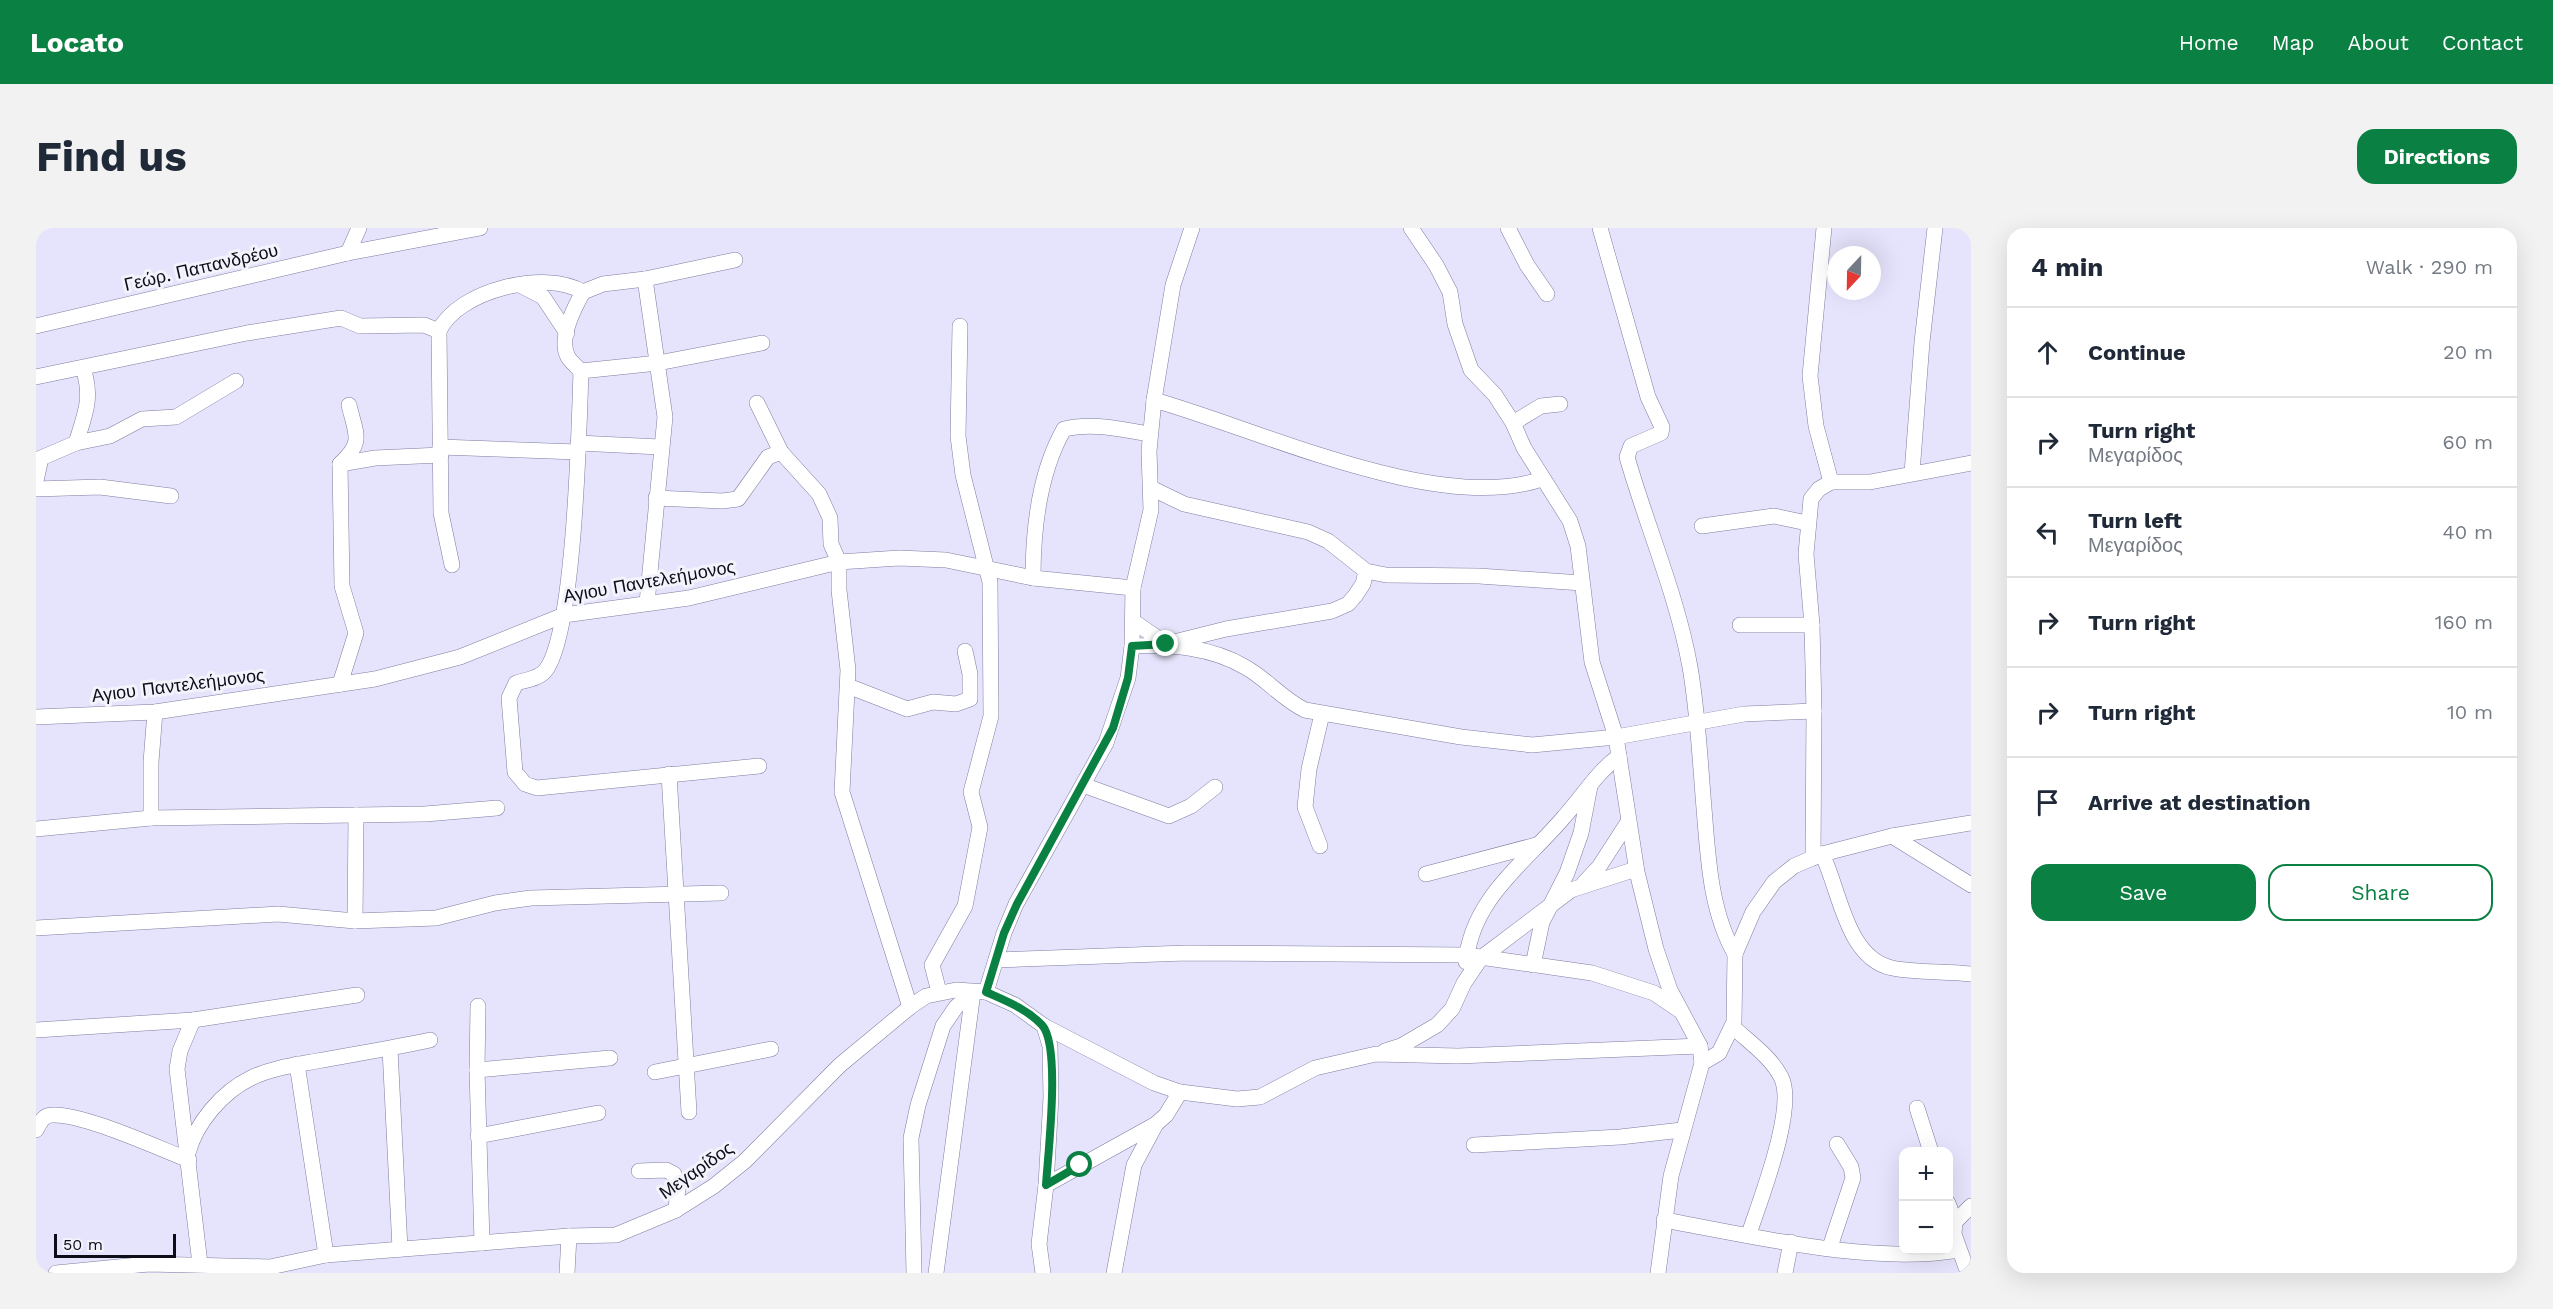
<!DOCTYPE html>
<html lang="en">
<head>
<meta charset="utf-8">
<style>
	body { margin:0; font-family:"Work Sans",sans-serif; background:#f2f2f3; color:#1f2937 }
	.controls { position:absolute; right:18px; bottom:18px; display:grid; overflow:hidden; border-radius:12px; box-shadow:0 6px 24px #0002 }
	.controls button { width:54px; height:54px; display:grid; place-items:center; padding:0; border:0; border-bottom:2px solid #e0e1e3; background:#fff; color:#1f2937; font:30px sans-serif }
	.compass { position:absolute; left:1791px; top:18px; width:54px; height:54px; border-radius:50%; background:#fff; box-shadow:0 6px 24px #0002; rotate:202deg }
	.scale { position:absolute; left:18px; bottom:15px; width:122px; box-sizing:border-box; padding-left:6px; border:3px solid #0d0c19; border-top:0; font-size:16px; line-height:21px; white-space:nowrap; color:#0d0c19; -webkit-text-stroke:4px #f3f3fb; paint-order:stroke }
	.stop { position:absolute; width:18px; height:18px; margin:-14px; border:4px solid #0b8043; border-radius:50%; background:#fff }
	.stop.end { background:#0b8043; border-color:#fff; box-shadow:0 2px 6px #0008 }
	.list { margin:0; padding:0; list-style:none }
	h2 { display:flex; justify-content:space-between; align-items:center; height:78px; margin:0; padding:0 24px; font-size:26px }
	h2 small { font-size:20px; font-weight:400; color:#747a83 }
	.list li { display:grid; grid-template-columns:39px 1fr auto; gap:18px; align-items:center; box-sizing:border-box; height:90px; padding:0 24px; border-top:2px solid #e0e1e3 }
	.list b { display:block; font-size:22px; white-space:nowrap }
	.list p { margin:0; font-size:20px; white-space:nowrap; color:#747a83 }
	.list em { font-size:20px; font-style:normal; color:#747a83 }
	.actions { display:flex; gap:12px; padding:18px 24px }
	.actions a { flex:1; padding:14px 0; border:2px solid #0b8043; border-radius:18px; text-align:center; font-size:21px; color:#0b8043 }
	.actions .main { background:#0b8043; color:#fff }
	.icon { flex:none; width:33px; height:33px; fill:none; stroke:currentColor; stroke-width:2; stroke-linecap:round; stroke-linejoin:round }
	.map { position:relative; flex:none; width:1935px; height:1045px; overflow:hidden; border-radius:18px }
	header { display:flex; align-items:center; gap:36px; box-sizing:border-box; height:84px; padding:0 30px; background:#0b8043; color:#fff }
	header strong { font-size:28px }
	nav { display:flex; gap:33px; margin-inline-start:auto; font-size:21px }
	.intro { display:flex; align-items:center; justify-content:space-between; box-sizing:border-box; height:144px; padding:0 36px }
	h1 { margin:0; font-size:42px }
	.button { padding:15px 27px; border-radius:18px; background:#0b8043; color:#fff; font-size:21px; font-weight:700 }
	main { display:flex; gap:36px; padding:0 36px }
	aside { flex:1; background:#fff; border-radius:18px; box-shadow:0 6px 24px #0002 }
	.map>svg:first-child { display:block }
	.lines { fill:none; stroke-linecap:round; stroke-linejoin:round }
	.minor-casing { stroke:#7e7da0; stroke-width:16 }
	.minor { stroke:#fff; stroke-width:15 }
	.route { stroke:#0b8043; stroke-width:8 }
	.labels { text-anchor:middle; dominant-baseline:central; stroke-width:6; stroke-linejoin:round; paint-order:stroke }
	.street-label { font-size:18px; fill:#0d0c19; stroke:#f3f3fb }
</style>
</head>
<body>
<header>
<strong>Locato</strong>
<nav><a>Home</a><a>Map</a><a>About</a><a>Contact</a></nav>
</header>
<div class="intro"><h1>Find us</h1><a class="button">Directions</a></div>
<main>
<div class="map">
<svg width="1935" height="1045" viewBox="0 0 1935 1045">
	<rect width="100%" height="100%" fill="#e5e4fc"/>
	<g class="lines">
		<g class="minor-casing">
			<g id="minor">
				<polyline points="1375,0 1400,37 1414,64 1419,96 1435,142 1459,167 1477,195 1488,220 1534,293 1542,318 1556,434 1580,509 1601,644 1620,721 1634,762 1664,818 1666,835 1635,948 1622,1045"/>
				<polyline points="1472,0 1491,37 1511,66"/>
				<path d="M1564,0L1612,169L1626,199L1625,205L1595,218L1591,229C1611,299 1641,367 1654,439C1662,485 1664,533 1668,580C1672,628 1674,683 1699,726"/>
				<polyline points="1788,0 1774,148 1780,198 1795,254"/>
				<polyline points="312,25 323,0"/>
				<polyline points="609,51 629,189 611,375"/>
				<polyline points="484,57 507,69 531,105"/>
				<polyline points="0,98 312,25 444,0"/>
				<path d="M545,143C541,139 535,134 532,129C522,111 538,80 547,64L567,56L609,51L699,32"/>
				<polyline points="0,149 211,105 305,90 324,98 388,97 403,103"/>
				<path d="M1118,172C1222,201 1402,287 1506,251"/>
				<polyline points="721,175 745,224 783,266 794,290 795,316 803,334 803,362 812,442 806,564 874,779"/>
				<polyline points="1477,195 1505,178 1524,176"/>
				<path d="M40,215C49,186 57,170 47,140"/>
				<polyline points="542,215 624,219"/>
				<polyline points="404,219 542,224"/>
				<polyline points="304,236 339,230 405,227"/>
				<polyline points="1876,245 1886,114 1899,0"/>
				<polyline points="0,253 5,230 40,215 74,208 106,191 140,189 200,153"/>
				<polyline points="1115,260 1148,276 1272,304 1292,313 1330,343 1350,347 1443,348 1546,355"/>
				<polyline points="0,261 64,259 135,268"/>
				<polyline points="620,270 686,273 702,271 732,229 745,224"/>
				<polyline points="1666,298 1738,288 1771,295"/>
				<path d="M416,337L405,285L403,103C422,62 510,41 547,64"/>
				<path d="M997,350C997,300 1003,245 1028,201C1057,194 1086,202 1114,206"/>
				<polyline points="1097,393 1130,416 1190,401 1296,383 1312,376 1319,368 1327,356 1330,343"/>
				<polyline points="1704,397 1776,397"/>
				<path d="M1096,418C1135,416 1175,419 1209,439C1231,451 1246,471 1269,482L1425,509L1496,517L1580,509L1708,486L1778,483"/>
				<path d="M304,456L320,405L306,358L304,236C328,214 320,207 313,177"/>
				<polyline points="812,458 871,481 897,474 920,476 934,471 934,446 929,423"/>
				<polyline points="0,489 119,484 339,451 424,429 528,387 653,370 803,334 863,330 910,332 997,350 1097,360"/>
				<path d="M723,538L501,560L489,556L479,544L473,470L480,455C489,452 502,451 509,443C539,407 543,199 545,143L622,135L726,115"/>
				<polyline points="633,546 653,884"/>
				<polyline points="1047,557 1133,588 1155,578 1179,559"/>
				<polyline points="115,590 115,534 119,484"/>
				<polyline points="0,601 115,590 389,586 461,580"/>
				<polyline points="1856,608 1935,657"/>
				<polyline points="1284,618 1269,579 1273,541 1286,486"/>
				<path d="M1786,626C1804,662 1810,730 1856,740C1881,745 1909,743 1935,746"/>
				<polyline points="1777,630 1778,483 1776,397 1770,326 1775,271 1783,261 1795,254 1834,254 1935,235"/>
				<polyline points="1390,646 1500,617"/>
				<polyline points="1548,655 1563,639 1592,594"/>
				<polyline points="319,693 320,587"/>
				<polyline points="0,700 242,686 319,693 400,690 459,675 495,670 685,665"/>
				<polyline points="960,732 1150,725 1430,727 1556,745 1618,765 1643,782"/>
				<path d="M1430,734C1436,670 1489,635 1528,589C1547,568 1560,545 1583,528"/>
				<polyline points="1497,737 1506,694 1531,645 1545,605 1554,558"/>
				<polyline points="903,764 896,737 929,678 944,599 935,564 955,488 954,354 927,247 922,208 924,98"/>
				<polyline points="950,764 968,705 980,676 1070,515 1092,450 1096,418 1097,360 1115,282 1113,223 1118,172 1137,57 1156,0"/>
				<polyline points="442,778 441,842 446,1015"/>
				<polyline points="157,792 144,823 141,841 164,1036"/>
				<polyline points="1008,798 1118,855 1144,864 1201,871 1224,869 1279,840 1340,826 1422,828 1664,818"/>
				<path d="M1697,799C1713,814 1735,829 1745,849C1761,879 1724,972 1713,1006"/>
				<polyline points="0,802 157,792 321,767"/>
				<polyline points="354,821 364,1021"/>
				<polyline points="1349,823 1365,818 1401,797 1416,781 1428,755 1445,730 1535,662 1600,641"/>
				<polyline points="1666,835 1683,825 1698,794 1699,726 1717,684 1738,654 1758,638 1786,626 1856,608 1935,595"/>
				<polyline points="261,836 290,1027"/>
				<polyline points="441,842 574,830"/>
				<polyline points="619,844 735,821"/>
				<polyline points="1881,880 1895,924"/>
				<path d="M0,902C4,895 7,887 16,887C46,885 122,920 153,932"/>
				<polyline points="442,908 562,885"/>
				<polyline points="1438,917 1584,909 1646,902"/>
				<path d="M152,925C160,895 186,864 215,850C235,840 259,837 281,833C319,826 357,820 394,812"/>
				<polyline points="603,943 630,942 638,946 642,958 640,982"/>
				<polyline points="1010,957 1120,896 1130,887 1144,864"/>
				<polyline points="1912,975 1919,994"/>
				<path d="M1628,992C1718,1008 1833,1037 1923,1022"/>
				<polyline points="1794,1019 1817,950 1815,939 1801,916"/>
				<polyline points="20,1045 113,1036 234,1039 290,1027 533,1008 580,1007 640,982 678,958 709,933 804,837 874,779 890,768 920,762 950,764 979,777 1008,798 1014,818 1015,869 1010,957 1003,1016 1007,1045"/>
				<polyline points="531,1045 533,1008"/>
				<polyline points="878,1045 875,910 882,877 907,798 920,779 937,764"/>
				<polyline points="900,1045 937,764"/>
				<polyline points="1078,1045 1098,937 1120,896"/>
				<polyline points="1749,1045 1755,1014"/>
				<polyline points="1932,1045 1918,1006 1919,994 1935,978"/>
			</g>
		</g>
		<use href="#minor" class="minor"/>
	</g>
	<g class="lines">
		<path class="route" d="M1044,937L1010,957C1012,925 1025,818 1006,797C991,781 970,773 950,764L968,705L981,676L1077,500L1092,450L1096,418L1130,416"/>
	</g>
	<g class="labels">
		<g class="street-label">
			<text transform="translate(165 39) rotate(-13)">Γεώρ. Παπανδρέου</text>
			<text transform="translate(613 353) rotate(-10)">Αγιου Παντελεήμονος</text>
			<text transform="translate(142 457) rotate(-7)">Αγιου Παντελεήμονος</text>
			<text transform="translate(660 942) rotate(-35)">Μεγαρίδος</text>
		</g>
	</g>
</svg>
<div class="controls">
<button>+</button>
<button>−</button>
</div>
<svg class="compass" viewBox="-18 -18 36 36"><path d="M0-13l5 13h-10z" fill="#e53935"/><path d="M0 13l5-13h-10z" fill="#747a83"/></svg>
<div class="scale">50 m</div>
<div class="stop" style="left:1044px;top:937px"></div>
<div class="stop end" style="left:1130px;top:416px"></div>
</div>
<aside>
<h2>4 min<small>Walk · 290 m</small></h2>
<ul class="list">
<li><svg class="icon" aria-label="ahead" viewBox="0 0 24 24"><path d="M12 20V5M6 11l6-6 6 6"/></svg><div><b>Continue</b></div><em>20 m</em></li>
<li><svg class="icon" aria-label="right" viewBox="0 0 24 24"><path d="M7 20v-9h11M14 6l5 5-5 5"/></svg><div><b>Turn right</b><p>Μεγαρίδος</p></div><em>60 m</em></li>
<li><svg class="icon" aria-label="left" viewBox="0 0 24 24"><path d="M17 20v-9H6M10 6l-5 5 5 5"/></svg><div><b>Turn left</b><p>Μεγαρίδος</p></div><em>40 m</em></li>
<li><svg class="icon" aria-label="right" viewBox="0 0 24 24"><path d="M7 20v-9h11M14 6l5 5-5 5"/></svg><div><b>Turn right</b></div><em>160 m</em></li>
<li><svg class="icon" aria-label="right" viewBox="0 0 24 24"><path d="M7 20v-9h11M14 6l5 5-5 5"/></svg><div><b>Turn right</b></div><em>10 m</em></li>
<li><svg class="icon" aria-label="arrive" viewBox="0 0 24 24"><path d="M6 21V4h12l-3 4 3 4H6"/></svg><div><b>Arrive at destination</b></div></li>
</ul>
<div class="actions"><a class="main">Save</a><a>Share</a></div>
</aside>
</main>
</body>
</html>
